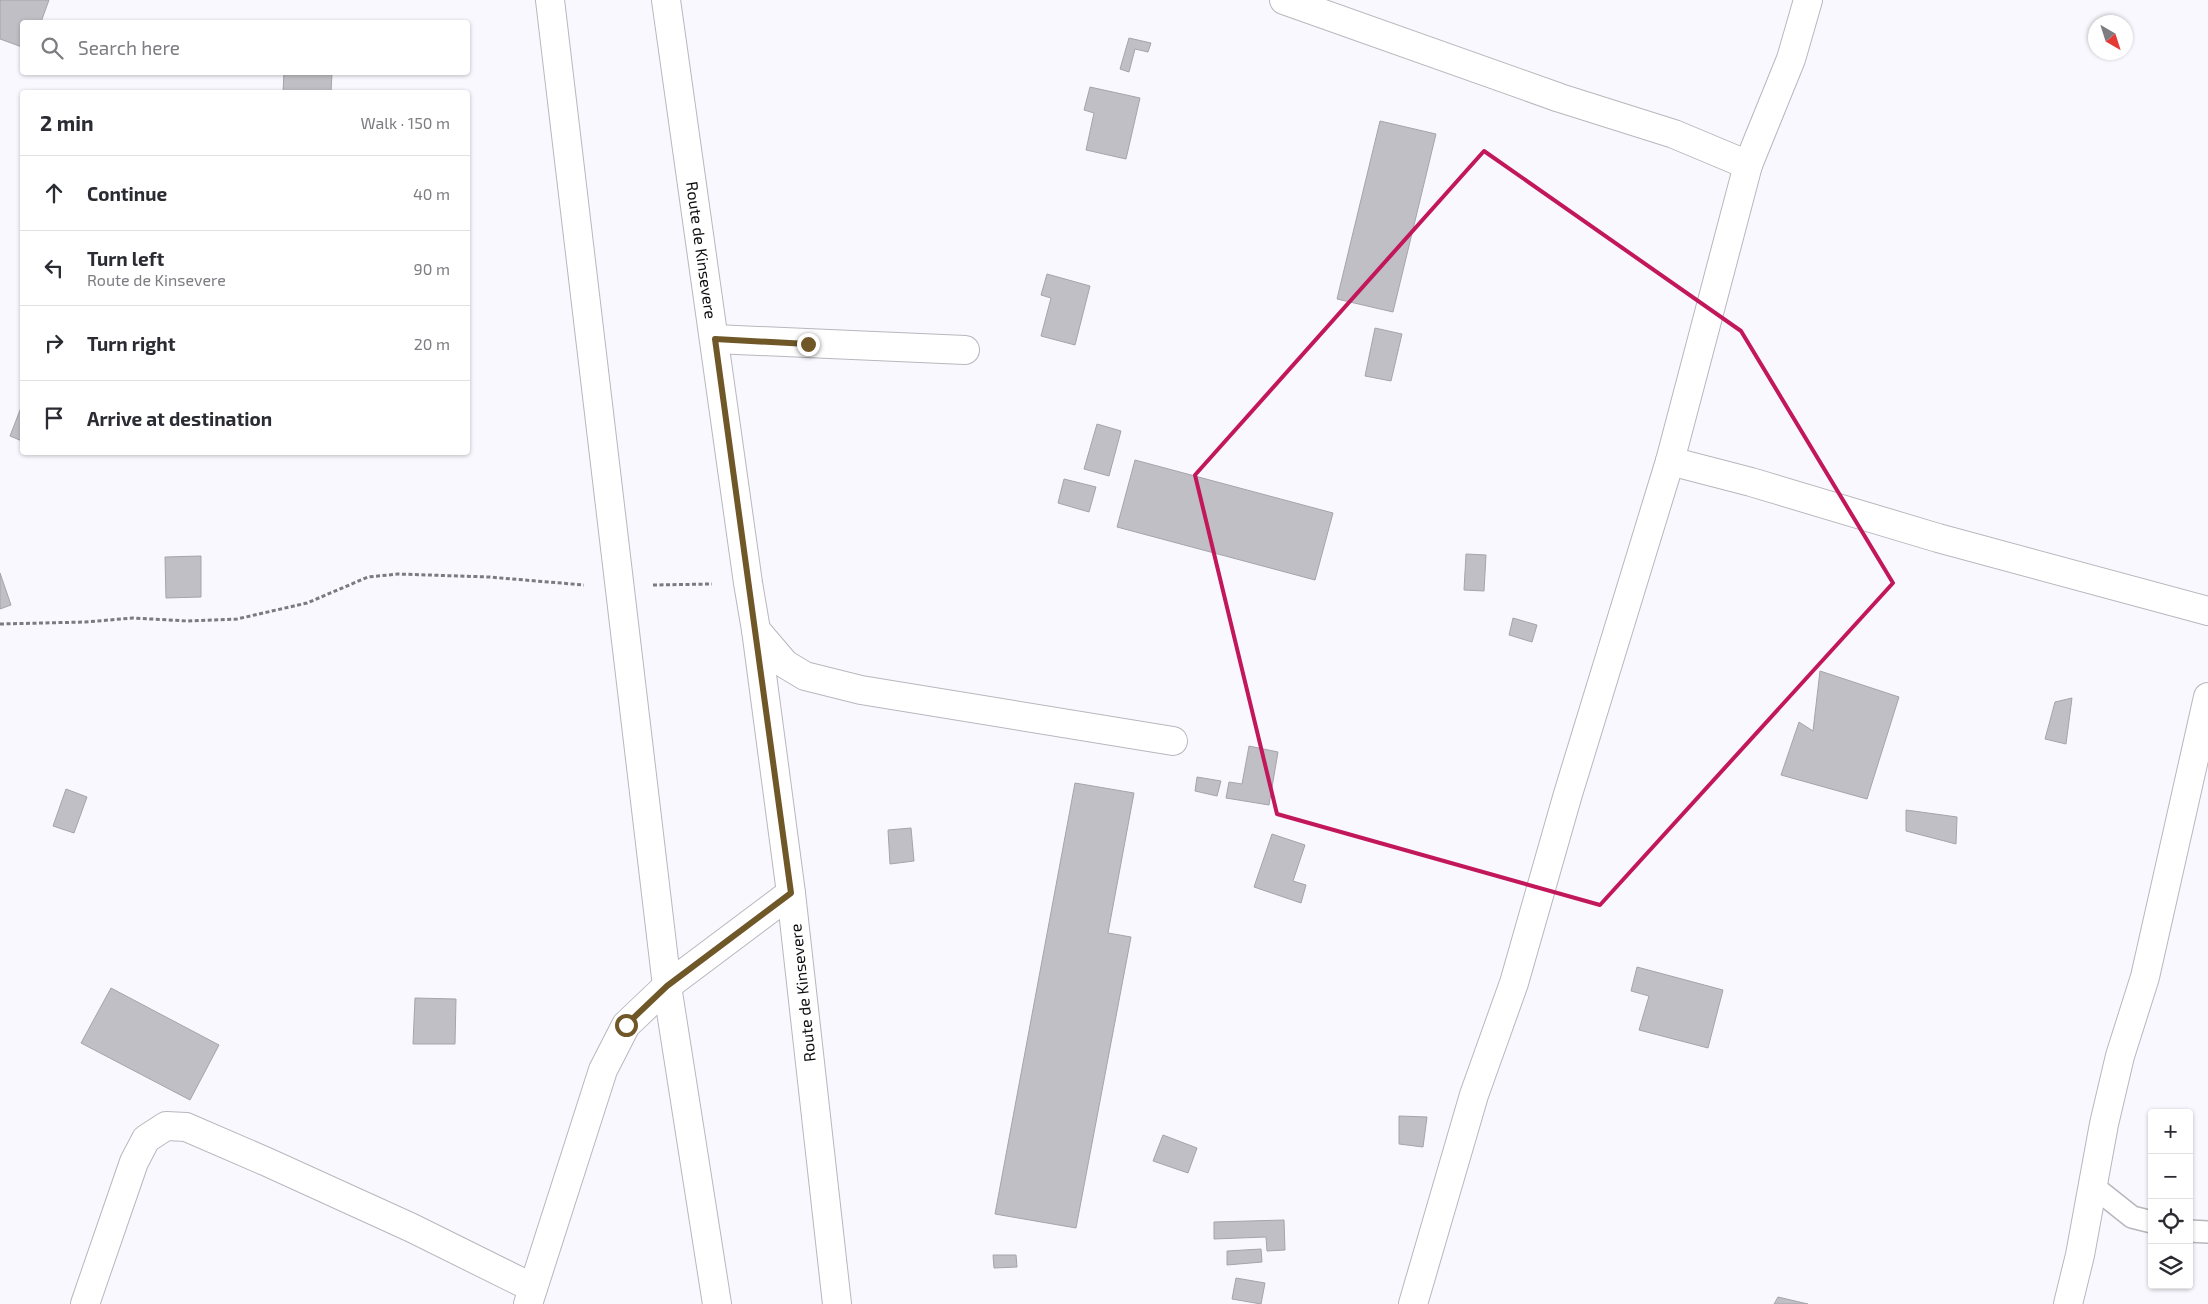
<!DOCTYPE html>
<html lang="en">
<head>
<meta charset="utf-8">
<style>
	body { margin:0; font-family:"Exo 2",sans-serif; background:#f2f2f3; color:#2b2b33 }
	.controls { position:absolute; right:15px; bottom:15px; display:grid; overflow:hidden; border-radius:5px; box-shadow:0 1px 4px #0004 }
	.controls button { width:45px; height:45px; display:grid; place-items:center; padding:0; border:0; border-bottom:1px solid #e1e1e2; background:#fff; color:#2b2b33; font:25px sans-serif }
	.compass { position:absolute; left:2088px; top:15px; width:45px; height:45px; border-radius:50%; background:#fff; box-shadow:0 1px 4px #0004; rotate:141deg }
	.stop { position:absolute; width:15px; height:15px; margin:-11px; border:4px solid #705728; border-radius:50%; background:#fff }
	.stop.end { background:#705728; border-color:#fff; box-shadow:0 1px 5px #0008 }
	.list { margin:0; padding:0; list-style:none }
	h2 { display:flex; justify-content:space-between; align-items:center; height:65px; margin:0; padding:0 20px; font-size:21px }
	h2 small { font-size:16px; font-weight:400; color:#7c7c81 }
	.list li { display:grid; grid-template-columns:32px 1fr auto; gap:15px; align-items:center; box-sizing:border-box; height:75px; padding:0 20px; border-top:1px solid #e1e1e2 }
	.list b { display:block; font-size:19px; white-space:nowrap }
	.list p { margin:0; font-size:16px; white-space:nowrap; color:#7c7c81 }
	.list em { font-size:16px; font-style:normal; color:#7c7c81 }
	.icon { flex:none; width:28px; height:28px; fill:none; stroke:currentColor; stroke-width:2; stroke-linecap:round; stroke-linejoin:round }
	.map { position:relative; flex:none; width:2208px; height:1304px; overflow:hidden }
	.search { position:absolute; background:#fff; box-shadow:0 1px 4px #0004; left:20px; top:20px; width:450px; height:55px; display:flex; align-items:center; gap:12px; box-sizing:border-box; padding:0 18px; border-radius:5px; color:#7c7c81; font-size:19px }
	.panel { position:absolute; background:#fff; box-shadow:0 1px 4px #0004; left:20px; top:90px; width:450px; height:365px; border-radius:5px }
	.map>svg:first-child { display:block }
	.building { fill:#c0bfc5; stroke:#a4a4aa }
	.lines { fill:none; stroke-linecap:round; stroke-linejoin:round }
	.lane-casing { stroke:#b8b7bd; stroke-width:24 }
	.street-casing { stroke:#b8b7bd; stroke-width:30 }
	.path { stroke:#7b7a7e; stroke-width:3; stroke-dasharray:4 2.5; stroke-linecap:butt }
	.lane { stroke:#fff; stroke-width:21 }
	.street { stroke:#fff; stroke-width:28 }
	.route { stroke:#705728; stroke-width:6 }
	.marked { fill:none; stroke:#c2185b; stroke-width:4; stroke-linejoin:round }
	.labels { text-anchor:middle; dominant-baseline:central; stroke-width:4; stroke-linejoin:round; paint-order:stroke }
	.street-label { font-size:16px; fill:#0d0d0f; stroke:#fff }
</style>
</head>
<body>
<div class="map">
<svg width="2208" height="1304" viewBox="0 0 2208 1304">
	<rect width="100%" height="100%" fill="#f9f8fe"/>
	<g class="building">
		<polygon points="0,0 49,0 41,22 22,22 22,47 0,39"/>
		<polygon points="1129,38 1151,43 1148,52 1135,49 1129,72 1120,69"/>
		<polygon points="284,72 332,72 331,92 283,92"/>
		<polygon points="1090,87 1140,98 1126,159 1086,150 1094,113 1084,110"/>
		<polygon points="1380,121 1436,134 1393,312 1337,299"/>
		<polygon points="1047,274 1090,286 1075,345 1041,336 1051,298 1041,295"/>
		<polygon points="1375,328 1402,334 1391,381 1365,376"/>
		<polygon points="22,405 22,441 10,436"/>
		<polygon points="1097,424 1121,431 1109,476 1084,469"/>
		<polygon points="1135,460 1333,513 1315,580 1117,527"/>
		<polygon points="1064,479 1096,487 1089,512 1058,503"/>
		<polygon points="1466,554 1486,555 1484,591 1464,590"/>
		<polygon points="201,556 201,597 166,598 165,557"/>
		<polygon points="0,573 11,605 0,609"/>
		<polygon points="1513,618 1537,625 1532,642 1509,635"/>
		<polygon points="1820,671 1899,697 1867,799 1781,775 1799,722 1813,731"/>
		<polygon points="2072,698 2066,744 2045,739 2055,702"/>
		<polygon points="1249,746 1278,752 1269,805 1226,798 1229,782 1242,784"/>
		<polygon points="1197,777 1221,781 1217,796 1195,791"/>
		<polygon points="1075,783 1134,793 1108,933 1131,937 1076,1228 995,1214"/>
		<polygon points="66,789 87,797 74,833 53,826"/>
		<polygon points="1906,810 1957,817 1956,844 1906,831"/>
		<polygon points="911,828 914,861 890,864 888,830"/>
		<polygon points="1272,834 1305,845 1293,881 1306,885 1301,903 1254,887"/>
		<polygon points="1637,967 1723,990 1708,1048 1639,1030 1649,996 1631,991"/>
		<polygon points="111,988 219,1045 190,1100 81,1043"/>
		<polygon points="415,998 456,999 455,1044 413,1044"/>
		<polygon points="1399,1116 1427,1117 1423,1147 1399,1144"/>
		<polygon points="1163,1135 1197,1148 1188,1173 1153,1161"/>
		<polygon points="1284,1220 1285,1250 1267,1251 1266,1237 1214,1239 1214,1222"/>
		<polygon points="1261,1249 1262,1262 1227,1265 1227,1251"/>
		<polygon points="993,1255 1016,1255 1017,1267 994,1268"/>
		<polygon points="1236,1278 1265,1283 1261,1304 1232,1299"/>
		<polygon points="1778,1297 1808,1304 1774,1304"/>
	</g>
	<g class="lines">
		<g class="lane-casing">
			<g id="lane">
				<polyline points="2093,1186 2132,1217 2152,1222"/>
				<polyline points="2189,1231 2208,1232"/>
			</g>
		</g>
		<g class="street-casing">
			<g id="street">
				<polyline points="550,0 667,986 717,1304"/>
				<polyline points="666,0 748,583 756,630 791,893 837,1304"/>
				<polyline points="1284,0 1560,98 1674,134 1748,165"/>
				<polyline points="715,339 965,350"/>
				<polyline points="1670,461 1751,482 1938,538 2208,611"/>
				<polyline points="756,630 785,664 805,676 861,690 1173,741"/>
				<polyline points="85,1304 134,1162 146,1139 166,1126 186,1127 267,1162 412,1228 533,1288"/>
				<polyline points="528,1304 603,1070 626,1025 667,986 791,893"/>
				<polyline points="1413,1304 1474,1095 1514,983 1568,794 1670,461 1748,165 1791,59 1808,0"/>
				<polyline points="2068,1304 2080,1255 2104,1124 2120,1056 2145,977 2208,697"/>
			</g>
		</g>
		<g class="path">
			<polyline points="653,585 712,584"/>
			<polyline points="0,624 85,622 133,618 188,621 237,619 307,603 368,577 398,574 489,577 584,585"/>
		</g>
		<use href="#lane" class="lane"/>
		<use href="#street" class="street"/>
	</g>
	<g class="lines">
		<polyline class="route" points="626,1025 667,986 791,893 715,339 808,344"/>
	</g>
	<path class="marked" d="M1484,151L1741,331L1893,583L1600,905L1277,814L1195,475Z"/>
	<g class="labels">
		<g class="street-label">
			<text transform="translate(702 250) rotate(82)">Route de Kinsevere</text>
			<text transform="translate(802 993) rotate(-96)">Route de Kinsevere</text>
		</g>
	</g>
</svg>
<div class="controls">
<button>+</button>
<button>−</button>
<button><svg class="icon" aria-label="locate" viewBox="0 0 24 24"><circle cx="12" cy="12" r="6"/><path d="M12 2v4M12 18v4M2 12h4M18 12h4"/></svg></button>
<button><svg class="icon" aria-label="layers" viewBox="0 0 24 24"><path d="M12 4l9 5-9 5-9-5zM3 14l9 5 9-5"/></svg></button>
</div>
<svg class="compass" viewBox="-18 -18 36 36"><path d="M0-13l5 13h-10z" fill="#e53935"/><path d="M0 13l5-13h-10z" fill="#7c7c81"/></svg>
<div class="stop" style="left:626px;top:1025px"></div>
<div class="stop end" style="left:808px;top:344px"></div>
<div class="search"><svg class="icon" aria-label="search" viewBox="0 0 24 24"><circle cx="10" cy="10" r="6"/><path d="M15 15l6 6"/></svg>Search here</div>
<section class="panel">
<h2>2 min<small>Walk · 150 m</small></h2>
<ul class="list">
<li><svg class="icon" aria-label="ahead" viewBox="0 0 24 24"><path d="M12 20V5M6 11l6-6 6 6"/></svg><div><b>Continue</b></div><em>40 m</em></li>
<li><svg class="icon" aria-label="left" viewBox="0 0 24 24"><path d="M17 20v-9H6M10 6l-5 5 5 5"/></svg><div><b>Turn left</b><p>Route de Kinsevere</p></div><em>90 m</em></li>
<li><svg class="icon" aria-label="right" viewBox="0 0 24 24"><path d="M7 20v-9h11M14 6l5 5-5 5"/></svg><div><b>Turn right</b></div><em>20 m</em></li>
<li><svg class="icon" aria-label="arrive" viewBox="0 0 24 24"><path d="M6 21V4h12l-3 4 3 4H6"/></svg><div><b>Arrive at destination</b></div></li>
</ul>
</section>
</div>
</body>
</html>
